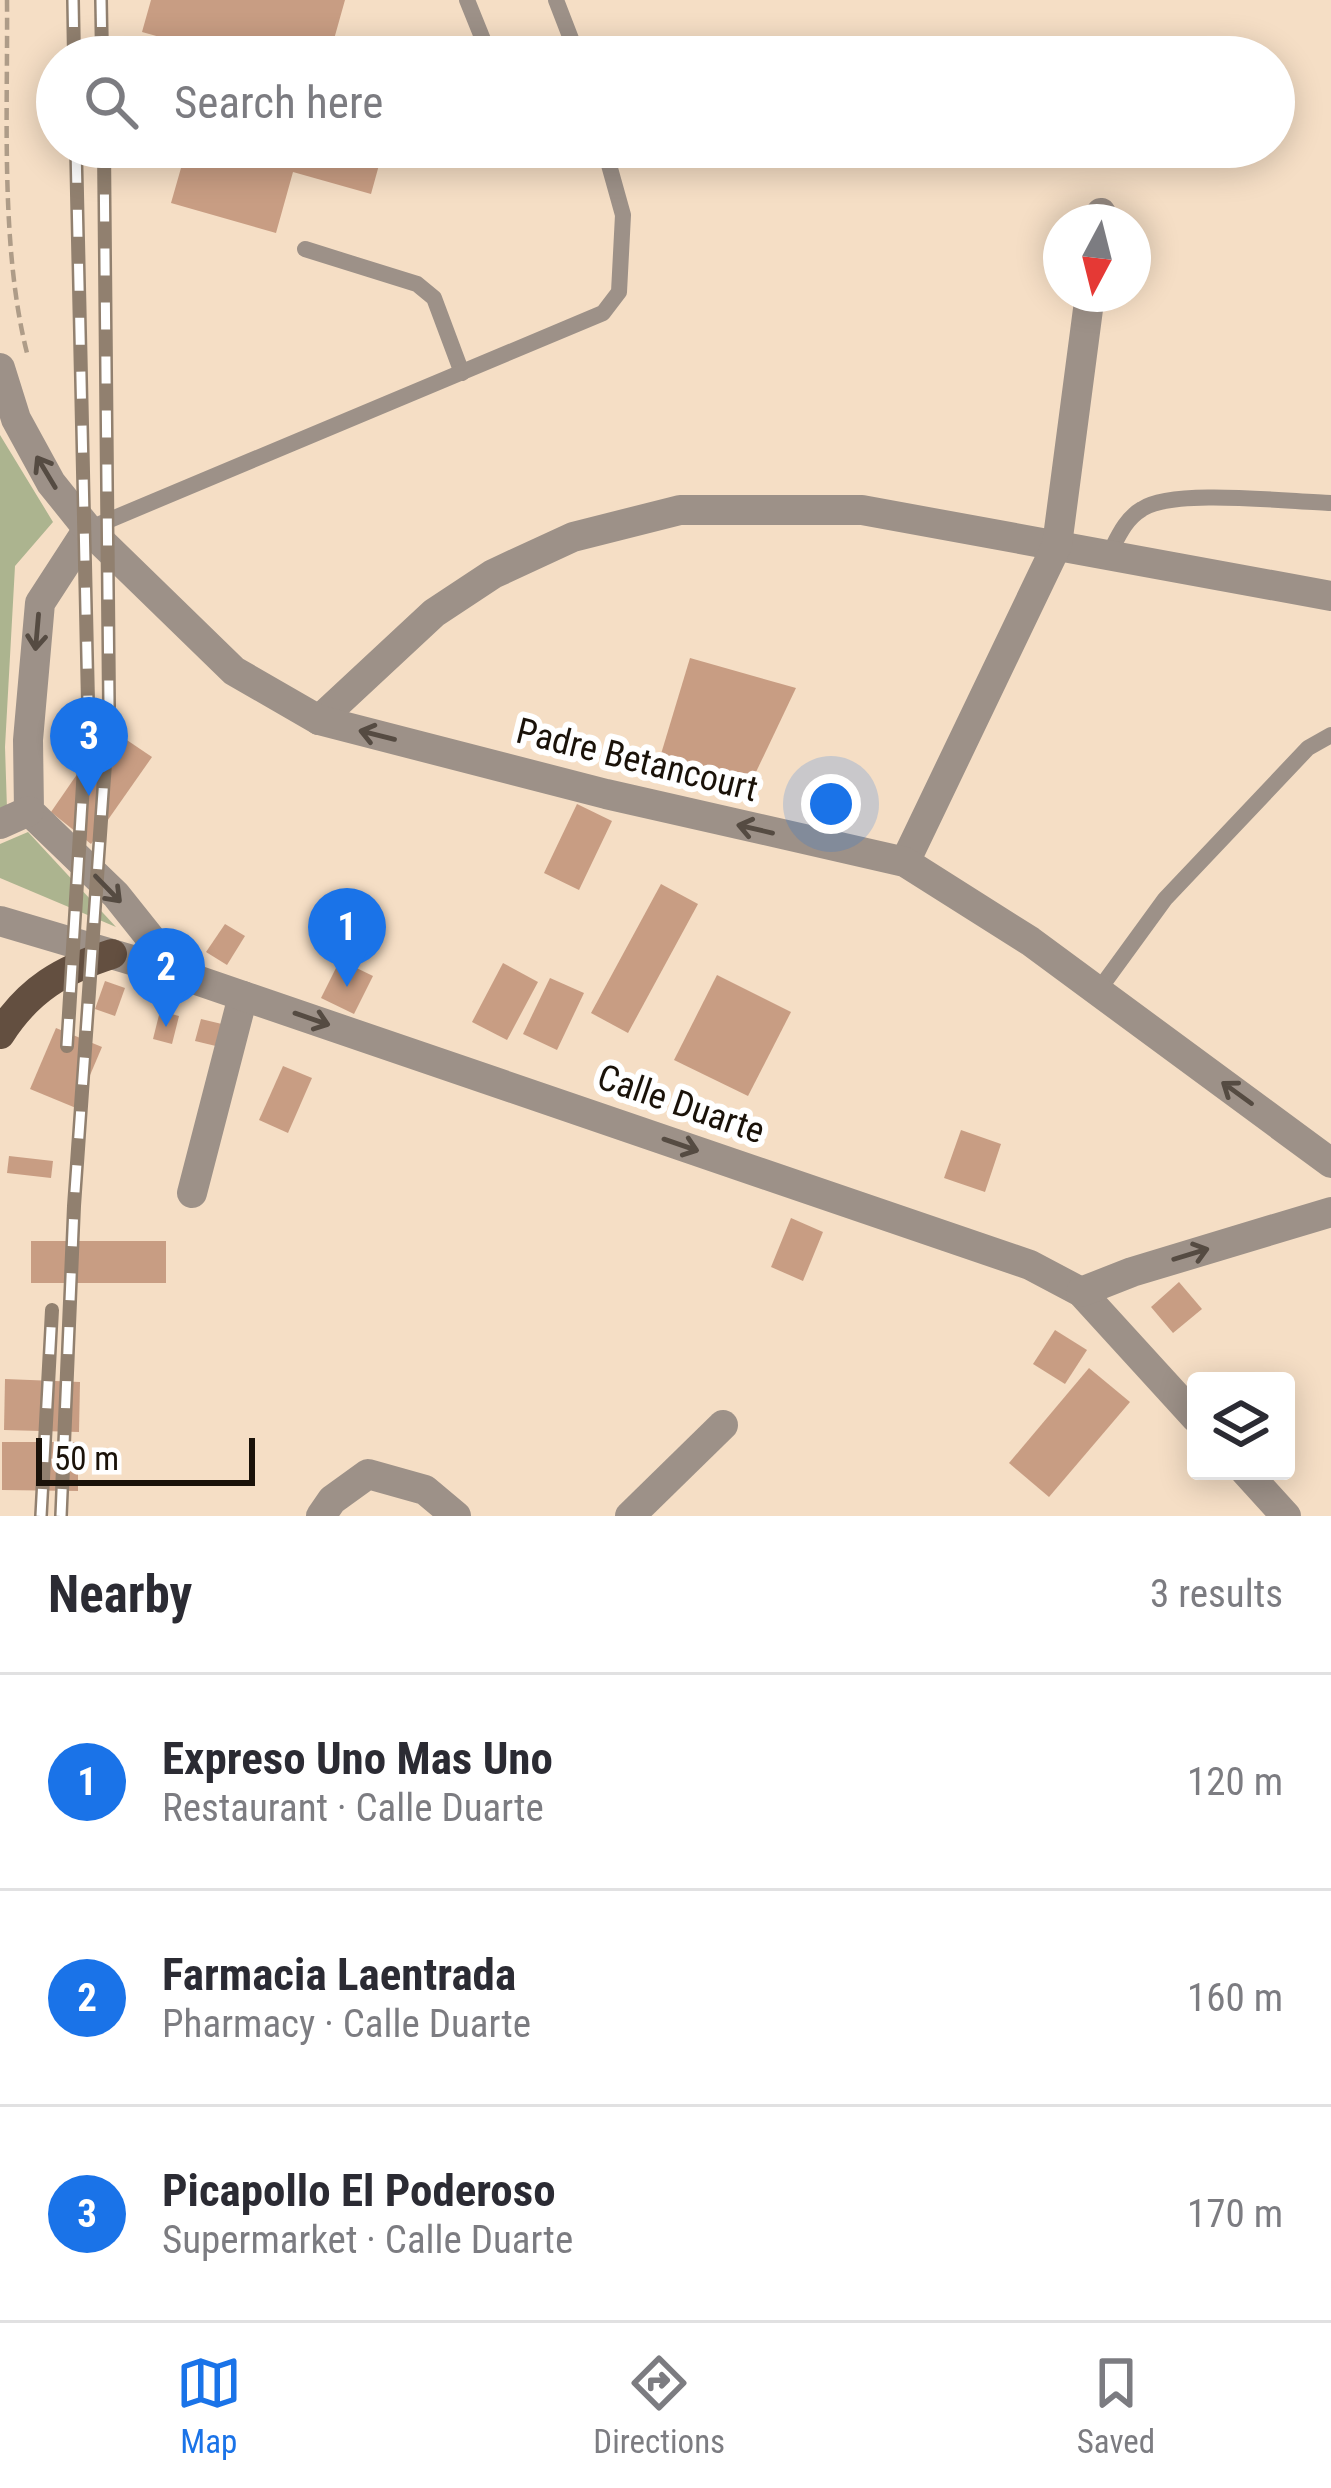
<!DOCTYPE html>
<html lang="en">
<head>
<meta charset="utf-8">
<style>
	body { margin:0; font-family:"Roboto Condensed",sans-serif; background:#f2f2f3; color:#2b2b33 }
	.controls { position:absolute; right:36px; bottom:36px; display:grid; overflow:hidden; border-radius:12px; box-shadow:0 6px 30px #0003 }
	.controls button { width:108px; height:108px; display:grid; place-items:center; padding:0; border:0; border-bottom:3px solid #e1e1e2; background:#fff; color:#2b2b33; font:60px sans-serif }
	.compass { position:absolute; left:1043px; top:204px; width:108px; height:108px; border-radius:50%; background:#fff; box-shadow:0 6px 30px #0003; rotate:187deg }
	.scale { position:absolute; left:36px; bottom:30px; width:219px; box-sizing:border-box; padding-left:12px; border:6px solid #1a1209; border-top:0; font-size:33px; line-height:42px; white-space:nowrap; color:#1a1209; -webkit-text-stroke:9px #fff; paint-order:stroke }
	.you { position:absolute; left:831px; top:804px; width:42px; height:42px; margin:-30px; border:9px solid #fff; border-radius:50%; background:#1a73e8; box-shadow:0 0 0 18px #1a73e833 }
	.badge { display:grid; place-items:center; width:78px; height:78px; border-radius:50%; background:#1a73e8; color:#fff; font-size:39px; font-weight:700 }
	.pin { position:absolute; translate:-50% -99px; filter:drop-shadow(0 3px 6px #0008) }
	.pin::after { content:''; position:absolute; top:63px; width:42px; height:36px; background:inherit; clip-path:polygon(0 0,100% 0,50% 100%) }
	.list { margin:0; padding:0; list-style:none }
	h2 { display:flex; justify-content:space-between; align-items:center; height:156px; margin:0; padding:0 48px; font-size:51px }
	h2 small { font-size:39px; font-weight:400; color:#7c7c81 }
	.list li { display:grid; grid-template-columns:78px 1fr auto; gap:36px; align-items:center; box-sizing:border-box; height:216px; padding:0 48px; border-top:3px solid #e1e1e2 }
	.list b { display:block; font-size:45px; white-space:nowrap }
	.list p { margin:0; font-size:39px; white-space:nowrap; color:#7c7c81 }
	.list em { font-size:39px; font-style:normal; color:#7c7c81 }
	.icon { flex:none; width:66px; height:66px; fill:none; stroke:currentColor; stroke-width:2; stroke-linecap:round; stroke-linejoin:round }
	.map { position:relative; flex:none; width:1331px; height:1516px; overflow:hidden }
	.search { position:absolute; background:#fff; box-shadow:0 6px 30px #0003; left:36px; right:36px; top:36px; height:132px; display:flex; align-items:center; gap:30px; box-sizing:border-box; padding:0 42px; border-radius:66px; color:#7c7c81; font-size:45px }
	.sheet { height:804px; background:#fff }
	nav { display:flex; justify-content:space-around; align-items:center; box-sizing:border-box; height:168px; border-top:3px solid #e1e1e2; background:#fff; font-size:33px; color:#7c7c81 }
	nav a { display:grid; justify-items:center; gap:6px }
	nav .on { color:#1a73e8 }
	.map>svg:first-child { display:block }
	.green { fill:#acb48f }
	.building { fill:#c89d83 }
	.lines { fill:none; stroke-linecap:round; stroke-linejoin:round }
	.path { stroke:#ae9c88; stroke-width:4.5; stroke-dasharray:12 6; stroke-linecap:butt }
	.service { stroke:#9d9188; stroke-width:16 }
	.minor { stroke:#9d9188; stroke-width:30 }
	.tertiary { stroke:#9d9188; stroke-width:30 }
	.primary { stroke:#634f40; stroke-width:30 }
	.rail-casing { stroke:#91806f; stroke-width:14 }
	.rail { stroke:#fff; stroke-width:9; stroke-dasharray:27; stroke-linecap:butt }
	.oneway { stroke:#554b42 }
	.labels { text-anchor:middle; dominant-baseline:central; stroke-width:12; stroke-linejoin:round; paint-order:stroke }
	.street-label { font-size:36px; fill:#1a1209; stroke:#fff }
</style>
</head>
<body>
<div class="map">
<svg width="1331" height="1516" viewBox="0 0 1331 1516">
	<rect width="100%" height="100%" fill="#f5dec5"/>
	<g class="green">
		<polygon points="0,435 53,522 15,566 5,747 7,809 0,813"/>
		<polygon points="28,832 116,927 0,878 0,844"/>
	</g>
	<g class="building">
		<polygon points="151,0 345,0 329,57 212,57 214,52 142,32"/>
		<polygon points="187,147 315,147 379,165 371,194 293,172 276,233 171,203"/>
		<polygon points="690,658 796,688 746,793 658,764"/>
		<polygon points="109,728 152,757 91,844 51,812"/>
		<polygon points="577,804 612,821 579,890 544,873"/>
		<polygon points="661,884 698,904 628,1033 591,1013"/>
		<polygon points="225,924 245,936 227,965 206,952"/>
		<polygon points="340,960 373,976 354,1014 321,998"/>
		<polygon points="503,963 538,982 507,1040 472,1022"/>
		<polygon points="717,975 791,1012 748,1096 674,1060"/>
		<polygon points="550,978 584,993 557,1050 523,1034"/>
		<polygon points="105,981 125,988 115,1016 95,1009"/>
		<polygon points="160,1011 179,1016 172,1044 153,1039"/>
		<polygon points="201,1019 226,1025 220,1047 195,1041"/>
		<polygon points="56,1028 102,1047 76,1108 30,1089"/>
		<polygon points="283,1066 312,1078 288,1133 259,1120"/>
		<polygon points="961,1130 1001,1144 985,1192 944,1178"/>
		<polygon points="9,1156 53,1161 51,1178 7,1173"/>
		<polygon points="791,1218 823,1232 803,1281 771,1267"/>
		<rect x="31" y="1241" width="135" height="42"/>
		<polygon points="1179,1282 1202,1309 1173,1333 1151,1307"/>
		<polygon points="1055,1330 1087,1350 1065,1384 1033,1364"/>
		<polygon points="1089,1368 1130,1402 1049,1497 1009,1463"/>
		<polygon points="5,1379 80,1382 79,1432 4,1430"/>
		<polygon points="2,1442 78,1442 78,1491 2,1490"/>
	</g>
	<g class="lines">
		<path class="path" d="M7,0C8,111 0,246 27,353"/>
		<g class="service">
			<polyline points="467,0 490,57"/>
			<polyline points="556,0 578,57"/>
			<polyline points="305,249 417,284 434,298 462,373"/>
			<polyline points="88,529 603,313 619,292 623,215 604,147"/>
			<path d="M1109,554C1118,537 1125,519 1142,509C1173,488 1290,502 1331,503"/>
			<polyline points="1098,991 1165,899 1308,748 1331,735"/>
		</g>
		<g class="minor">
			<polyline points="1100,222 1101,213"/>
			<polyline points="88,529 40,603 28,740 29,811 116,895 179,974"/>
			<polyline points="319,720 434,613 493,574 573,537 680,510 862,510 1331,596"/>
			<polyline points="0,824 29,811"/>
			<polyline points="905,862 1057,545 1090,294"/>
			<polyline points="192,1193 243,996"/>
			<polyline points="321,1516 332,1500 368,1474 425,1490 456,1516"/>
			<polyline points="630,1516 723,1425"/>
		</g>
		<g class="tertiary">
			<polyline points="0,368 16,419 51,483 88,529 234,671 319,720 606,794 905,862 1030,941 1331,1163"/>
			<polyline points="0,921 179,974 1030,1265 1081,1292 1196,1418"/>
			<polyline points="1081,1292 1132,1272 1331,1212"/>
			<polyline points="1245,1471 1286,1516"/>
		</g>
		<path class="primary" d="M0,1034C29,989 62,970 112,954"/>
		<g class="rail-casing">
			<g id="rail">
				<polyline points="73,0 74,57"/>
				<polyline points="101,0 102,57"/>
				<polyline points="67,1046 88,703 76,147"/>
				<polyline points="41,1516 52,1310"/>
				<polyline points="61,1516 74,1206 109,706 104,147"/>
			</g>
		</g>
		<use href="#rail" class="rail"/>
	</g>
	<defs><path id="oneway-shaft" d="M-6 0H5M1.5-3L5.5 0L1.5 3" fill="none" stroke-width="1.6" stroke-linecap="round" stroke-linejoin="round" transform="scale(3)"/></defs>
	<g class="oneway">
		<use href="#oneway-shaft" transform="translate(46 472) rotate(-121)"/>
		<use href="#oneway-shaft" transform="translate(37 632) rotate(95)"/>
		<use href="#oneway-shaft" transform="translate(377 735) rotate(-166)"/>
		<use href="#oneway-shaft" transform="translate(755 829) rotate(-167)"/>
		<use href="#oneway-shaft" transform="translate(108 889) rotate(46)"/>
		<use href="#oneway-shaft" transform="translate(312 1019) rotate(19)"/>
		<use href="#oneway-shaft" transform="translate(1237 1093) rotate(-144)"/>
		<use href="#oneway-shaft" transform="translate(681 1145) rotate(19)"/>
		<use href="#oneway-shaft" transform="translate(1191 1254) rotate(-17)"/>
	</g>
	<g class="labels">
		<g class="street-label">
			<text transform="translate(637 760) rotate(14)">Padre Betancourt</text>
			<text transform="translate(681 1104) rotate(19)">Calle Duarte</text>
		</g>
	</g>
</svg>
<div class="controls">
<button><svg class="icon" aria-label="layers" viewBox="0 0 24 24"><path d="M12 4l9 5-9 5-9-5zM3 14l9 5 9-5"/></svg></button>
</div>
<svg class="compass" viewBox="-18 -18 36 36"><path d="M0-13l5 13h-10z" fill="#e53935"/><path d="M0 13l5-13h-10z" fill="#7c7c81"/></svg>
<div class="scale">50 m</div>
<div class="you"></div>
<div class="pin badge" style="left:347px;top:987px">1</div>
<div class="pin badge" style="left:166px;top:1027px">2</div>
<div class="pin badge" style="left:89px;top:796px">3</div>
<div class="search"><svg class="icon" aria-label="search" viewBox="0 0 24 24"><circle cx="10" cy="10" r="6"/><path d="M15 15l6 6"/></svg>Search here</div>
</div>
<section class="sheet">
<h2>Nearby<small>3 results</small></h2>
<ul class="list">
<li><span class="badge">1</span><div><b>Expreso Uno Mas Uno</b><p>Restaurant · Calle Duarte</p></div><em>120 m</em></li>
<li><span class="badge">2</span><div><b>Farmacia Laentrada</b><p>Pharmacy · Calle Duarte</p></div><em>160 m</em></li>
<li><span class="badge">3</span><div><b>Picapollo El Poderoso</b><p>Supermarket · Calle Duarte</p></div><em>170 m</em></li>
</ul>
</section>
<nav>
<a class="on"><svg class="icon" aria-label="map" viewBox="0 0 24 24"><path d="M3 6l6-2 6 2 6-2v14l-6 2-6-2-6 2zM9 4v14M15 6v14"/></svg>Map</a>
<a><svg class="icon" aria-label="directions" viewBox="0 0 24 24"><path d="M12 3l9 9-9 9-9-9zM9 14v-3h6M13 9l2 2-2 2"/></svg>Directions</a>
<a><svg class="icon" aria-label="saved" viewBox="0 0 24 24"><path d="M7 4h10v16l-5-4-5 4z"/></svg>Saved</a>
</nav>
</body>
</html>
